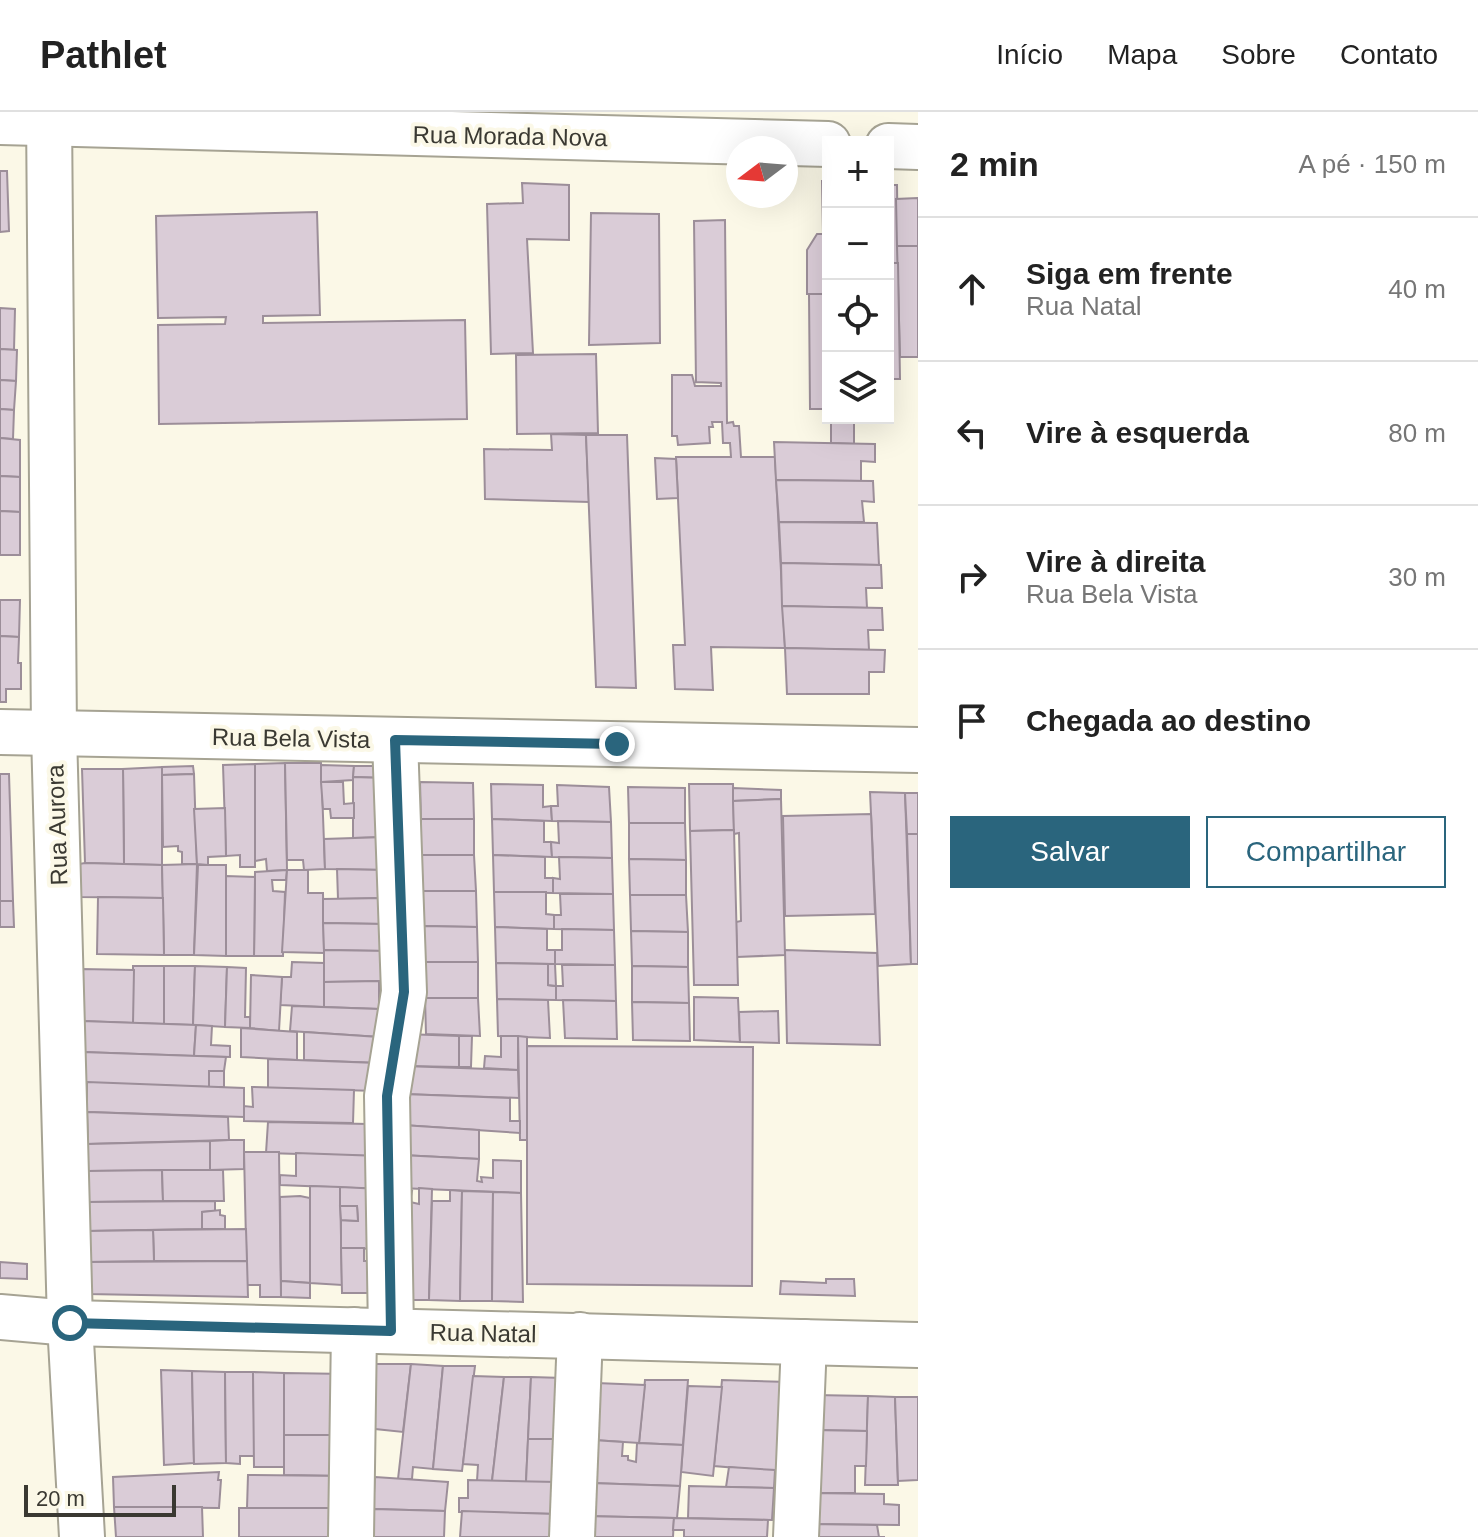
<!DOCTYPE html>
<html lang="pt">
<head>
<meta charset="utf-8">
<style>
	body { margin:0; font-family:Helvetica,sans-serif; background:#f6f6f6; color:#222 }
	.controls { position:absolute; right:24px; top:24px; display:grid; overflow:hidden; border-radius:0px; box-shadow:0 8px 32px #0002 }
	.controls button { width:72px; height:72px; display:grid; place-items:center; padding:0; border:0; border-bottom:2px solid #e0e0e0; background:#fff; color:#222; font:40px sans-serif }
	.compass { position:absolute; left:726px; top:24px; width:72px; height:72px; border-radius:50%; background:#fff; box-shadow:0 8px 32px #0002; rotate:254deg }
	.scale { position:absolute; left:24px; bottom:20px; width:152px; box-sizing:border-box; padding-left:8px; border:4px solid #3a3932; border-top:0; font-size:22px; line-height:28px; white-space:nowrap; color:#3a3932; -webkit-text-stroke:6px #fbf8e7; paint-order:stroke }
	.stop { position:absolute; width:24px; height:24px; margin:-18px; border:6px solid #2a657d; border-radius:50%; background:#fff }
	.stop.end { background:#2a657d; border-color:#fff; box-shadow:0 2px 8px #0008 }
	.list { margin:0; padding:0; list-style:none }
	h2 { display:flex; justify-content:space-between; align-items:center; height:104px; margin:0; padding:0 32px; font-size:34px }
	h2 small { font-size:26px; font-weight:400; color:#767676 }
	.list li { display:grid; grid-template-columns:52px 1fr auto; gap:24px; align-items:center; box-sizing:border-box; height:144px; padding:0 32px; border-top:2px solid #e0e0e0 }
	.list b { display:block; font-size:30px; white-space:nowrap }
	.list p { margin:0; font-size:26px; white-space:nowrap; color:#767676 }
	.list em { font-size:26px; font-style:normal; color:#767676 }
	.actions { display:flex; gap:16px; padding:24px 32px }
	.actions a { flex:1; padding:18px 0; border:2px solid #2a657d; border-radius:0px; text-align:center; font-size:28px; color:#2a657d }
	.actions .main { background:#2a657d; color:#fff }
	.icon { flex:none; width:44px; height:44px; fill:none; stroke:currentColor; stroke-width:2; stroke-linecap:round; stroke-linejoin:round }
	.map { position:relative; flex:none; width:918px; height:1425px; overflow:hidden }
	header { display:flex; align-items:center; gap:48px; box-sizing:border-box; height:112px; padding:0 40px; background:#fff; border-bottom:2px solid #e0e0e0 }
	header strong { font-size:38px }
	nav { display:flex; gap:44px; margin-inline-start:auto; font-size:28px }
	main { display:flex }
	aside { flex:1; background:#fff }
	.map>svg:first-child { display:block }
	.building { fill:#daccd7; stroke:#9c8e99; stroke-width:2 }
	.lines { fill:none; stroke-linecap:round; stroke-linejoin:round }
	.minor-casing { stroke:#a6a393; stroke-width:48 }
	.minor { stroke:#fff; stroke-width:44 }
	.route { stroke:#2a657d; stroke-width:10 }
	.labels { text-anchor:middle; dominant-baseline:central; stroke-width:8; stroke-linejoin:round; paint-order:stroke }
	.street-label { font-size:24px; fill:#3a3932; stroke:#fbf8e7 }
</style>
</head>
<body>
<header>
<strong>Pathlet</strong>
<nav><a>Início</a><a>Mapa</a><a>Sobre</a><a>Contato</a></nav>
</header>
<main>
<div class="map">
<svg width="918" height="1425" viewBox="0 0 918 1425">
	<rect width="100%" height="100%" fill="#fbf8e7"/>
	<g class="building">
		<polygon points="0,59 7,59 9,119 0,120"/>
		<polygon points="822,69 828,69 828,122 823,122"/>
		<polygon points="522,71 569,73 569,128 527,127 533,241 491,242 487,92 523,91"/>
		<polygon points="888,73 897,73 898,151 888,151"/>
		<polygon points="918,86 918,134 897,134 896,87"/>
		<polygon points="317,100 320,203 263,204 263,211 465,208 467,307 159,312 158,213 225,212 226,205 158,206 156,104"/>
		<polygon points="591,101 659,102 660,231 589,233"/>
		<polygon points="725,108 727,311 733,310 734,314 739,314 741,345 775,345 785,536 711,535 713,578 675,577 673,533 685,533 676,345 731,345 730,331 723,331 722,310 712,310 713,315 709,315 710,331 678,333 677,324 672,324 672,263 692,263 695,274 721,274 721,271 696,270 694,109"/>
		<polygon points="817,122 828,122 828,182 807,182 807,138"/>
		<polygon points="897,134 918,134 918,245 900,245"/>
		<polygon points="888,151 898,151 900,267 888,267"/>
		<polygon points="809,182 828,182 828,297 810,297"/>
		<polygon points="0,196 15,197 14,238 0,237"/>
		<polygon points="0,237 17,238 16,269 0,268"/>
		<polygon points="596,242 598,321 517,322 516,243"/>
		<polygon points="0,268 16,269 14,298 0,297"/>
		<polygon points="0,297 14,298 13,327 0,326"/>
		<polygon points="831,306 854,306 854,332 831,331"/>
		<polygon points="551,322 586,323 589,390 485,387 484,337 552,338"/>
		<polygon points="586,323 627,323 636,576 596,575"/>
		<polygon points="0,326 20,328 20,365 0,364"/>
		<polygon points="774,330 875,332 875,350 861,349 861,369 776,368"/>
		<polygon points="655,346 676,347 678,386 657,387"/>
		<polygon points="0,364 20,365 20,400 0,399"/>
		<polygon points="776,368 873,369 874,390 862,389 864,410 779,410"/>
		<polygon points="0,399 20,400 20,443 0,443"/>
		<polygon points="779,410 877,411 879,453 781,451"/>
		<polygon points="781,451 881,453 882,476 866,476 867,496 782,494"/>
		<polygon points="0,488 20,488 19,525 0,524"/>
		<polygon points="782,494 882,496 883,518 868,518 869,538 785,536"/>
		<polygon points="0,524 19,525 18,551 21,551 21,577 6,577 6,590 0,590"/>
		<polygon points="785,536 885,538 884,560 869,560 869,582 787,582"/>
		<polygon points="285,651 287,758 267,759 266,747 255,749 255,652"/>
		<polygon points="285,651 321,651 325,757 304,758 303,748 287,748"/>
		<polygon points="255,652 255,755 240,755 240,743 226,744 223,653"/>
		<polygon points="321,653 354,654 353,668 321,670"/>
		<polygon points="193,654 194,662 162,663 162,655"/>
		<polygon points="354,654 386,654 385,666 353,665"/>
		<polygon points="162,655 162,753 124,752 123,657"/>
		<polygon points="82,657 123,657 124,752 85,751"/>
		<polygon points="0,662 9,662 13,789 0,789"/>
		<polygon points="194,662 197,752 182,752 182,740 178,739 178,734 163,735 162,663"/>
		<polygon points="353,665 385,666 385,725 353,726"/>
		<polygon points="321,670 343,670 344,692 354,691 354,706 331,706 330,697 323,697"/>
		<polygon points="420,670 473,671 474,707 421,707"/>
		<polygon points="491,672 543,673 543,695 551,694 552,709 492,707"/>
		<polygon points="689,672 733,672 734,718 690,719"/>
		<polygon points="557,673 609,675 611,710 552,709 551,694 558,694"/>
		<polygon points="628,675 685,676 685,711 629,711"/>
		<polygon points="733,676 781,678 781,687 733,689"/>
		<polygon points="870,680 905,681 911,852 878,854"/>
		<polygon points="905,681 918,681 918,722 907,722"/>
		<polygon points="781,687 785,843 737,845 736,810 741,809 739,721 734,722 733,689"/>
		<polygon points="225,696 226,744 208,745 208,753 197,752 194,697"/>
		<polygon points="871,702 875,802 785,804 783,704"/>
		<rect x="421" y="707" width="53" height="36"/>
		<polygon points="492,707 544,709 544,730 551,730 552,745 493,743"/>
		<polygon points="558,709 611,710 612,746 552,745 551,730 559,731"/>
		<polygon points="629,711 685,711 686,748 629,747"/>
		<polygon points="734,718 738,873 694,873 690,719"/>
		<polygon points="907,722 918,722 918,852 911,852"/>
		<polygon points="385,725 384,758 325,757 324,727"/>
		<polygon points="421,743 474,743 476,779 423,779"/>
		<polygon points="493,743 545,745 545,766 553,766 553,781 494,780"/>
		<polygon points="559,745 612,746 613,782 553,781 553,766 560,767"/>
		<polygon points="629,747 686,748 686,783 630,783"/>
		<polygon points="85,751 162,753 163,786 80,785 79,752"/>
		<polygon points="197,752 194,843 164,843 162,753"/>
		<polygon points="198,753 226,753 226,844 194,843"/>
		<polygon points="337,757 384,758 384,786 338,787"/>
		<polygon points="287,758 286,768 272,768 273,779 285,780 283,844 254,844 255,760"/>
		<polygon points="287,758 308,758 308,781 323,781 324,841 282,840"/>
		<polygon points="226,764 255,765 254,844 226,844"/>
		<polygon points="423,779 476,779 477,815 423,814"/>
		<polygon points="494,780 546,780 546,802 554,803 554,817 495,815"/>
		<polygon points="560,782 613,782 614,818 554,817 554,803 561,803"/>
		<polygon points="630,783 686,783 688,820 631,819"/>
		<polygon points="98,785 163,786 164,843 97,842"/>
		<polygon points="384,786 383,812 323,811 323,787"/>
		<polygon points="0,789 13,789 14,815 0,815"/>
		<polygon points="323,811 383,812 383,839 324,838"/>
		<polygon points="423,814 477,815 478,850 425,850"/>
		<polygon points="495,815 547,817 547,838 555,838 555,852 496,851"/>
		<polygon points="562,817 614,818 615,853 555,852 555,838 562,838"/>
		<polygon points="631,819 688,820 688,855 632,854"/>
		<polygon points="324,838 389,839 388,869 324,870"/>
		<polygon points="785,838 877,841 880,933 787,931"/>
		<polygon points="292,850 324,851 324,895 280,893 282,865 291,865"/>
		<rect x="425" y="850" width="53" height="36"/>
		<polygon points="496,851 548,852 548,873 556,874 556,888 497,887"/>
		<polygon points="548,852 555,852 556,874 548,873"/>
		<polygon points="562,853 615,853 616,889 556,888 556,874 563,874"/>
		<polygon points="133,854 164,854 164,912 133,911"/>
		<polygon points="164,854 195,854 193,913 164,912"/>
		<polygon points="195,854 227,855 225,915 193,913"/>
		<polygon points="632,854 688,855 689,891 632,890"/>
		<polygon points="227,855 246,856 245,905 250,905 250,916 225,915"/>
		<polygon points="81,857 134,858 133,911 82,909"/>
		<polygon points="251,863 282,865 279,919 250,916"/>
		<polygon points="379,869 379,897 324,895 324,870"/>
		<polygon points="694,885 738,886 740,930 694,928"/>
		<polygon points="425,886 478,886 480,924 426,922"/>
		<polygon points="497,887 548,888 550,926 498,924"/>
		<polygon points="563,888 616,889 617,927 565,926"/>
		<polygon points="632,890 689,891 690,929 633,928"/>
		<polygon points="292,894 379,897 379,925 290,919"/>
		<polygon points="778,899 779,931 740,930 739,900"/>
		<polygon points="82,909 196,913 194,944 82,940"/>
		<polygon points="196,913 212,914 211,933 230,934 230,945 194,944"/>
		<polygon points="241,916 297,920 297,948 241,945"/>
		<polygon points="304,920 379,925 378,951 304,948"/>
		<polygon points="405,922 459,924 459,955 404,954"/>
		<polygon points="459,924 472,924 471,955 459,955"/>
		<polygon points="501,924 518,924 518,958 484,956 485,944 501,945"/>
		<polygon points="518,924 527,925 527,1028 520,1028"/>
		<polygon points="527,934 753,935 752,1174 527,1172"/>
		<polygon points="82,940 226,945 224,959 209,959 209,975 82,971"/>
		<polygon points="268,947 378,951 377,979 268,976"/>
		<polygon points="404,954 518,958 519,986 403,982"/>
		<rect x="209" y="959" width="15" height="16"/>
		<polygon points="87,970 244,976 244,1005 87,1000"/>
		<polygon points="252,975 354,978 353,1011 244,1009 244,994 253,995"/>
		<polygon points="403,982 510,986 510,1009 520,1009 520,1021 402,1013"/>
		<polygon points="87,1000 228,1005 229,1028 88,1032"/>
		<polygon points="268,1010 368,1012 367,1044 266,1041"/>
		<polygon points="402,1013 479,1018 479,1047 401,1043"/>
		<polygon points="229,1028 244,1028 244,1057 210,1058 210,1029"/>
		<polygon points="210,1029 210,1058 88,1059 88,1032"/>
		<polygon points="244,1040 279,1040 281,1185 260,1185 260,1173 247,1173"/>
		<polygon points="296,1041 380,1044 381,1077 280,1073 280,1063 296,1064"/>
		<polygon points="401,1043 479,1047 477,1069 482,1070 481,1065 493,1066 493,1048 521,1049 521,1081 400,1076"/>
		<polygon points="162,1058 163,1089 88,1090 88,1059"/>
		<polygon points="162,1058 223,1058 224,1089 163,1089"/>
		<polygon points="310,1074 340,1075 342,1173 310,1171"/>
		<polygon points="340,1075 381,1077 381,1137 341,1136 341,1108 358,1109 357,1094 340,1094"/>
		<polygon points="419,1076 432,1077 429,1188 396,1188 400,1078 412,1079 410,1090 419,1092"/>
		<polygon points="450,1078 462,1079 460,1189 429,1188 432,1089 450,1089"/>
		<polygon points="462,1079 493,1080 492,1189 460,1189"/>
		<polygon points="493,1080 521,1081 523,1190 492,1189"/>
		<polygon points="300,1084 310,1086 310,1171 281,1169 280,1085"/>
		<polygon points="215,1089 215,1099 202,1100 202,1117 88,1119 88,1090"/>
		<polygon points="340,1094 357,1094 358,1109 341,1108"/>
		<polygon points="220,1098 220,1103 225,1104 225,1117 202,1117 202,1100"/>
		<polygon points="246,1117 247,1149 154,1149 153,1118"/>
		<polygon points="153,1118 154,1149 88,1150 88,1119"/>
		<polygon points="341,1136 364,1136 364,1149 370,1149 374,1181 342,1181"/>
		<polygon points="247,1149 248,1185 88,1182 88,1150"/>
		<polygon points="0,1150 27,1152 27,1167 0,1166"/>
		<polygon points="826,1167 854,1167 855,1184 780,1182 781,1169 826,1171"/>
		<polygon points="281,1169 310,1171 310,1186 281,1185"/>
		<polygon points="371,1252 411,1252 403,1320 366,1316"/>
		<polygon points="411,1252 443,1254 433,1357 413,1355 412,1367 398,1367"/>
		<polygon points="443,1254 475,1254 462,1359 433,1357"/>
		<polygon points="161,1258 192,1259 194,1351 164,1353"/>
		<polygon points="192,1259 225,1260 226,1351 194,1352"/>
		<polygon points="225,1260 253,1260 255,1344 240,1344 240,1352 226,1351"/>
		<polygon points="253,1260 284,1261 284,1355 254,1355"/>
		<polygon points="284,1261 348,1262 345,1323 284,1323"/>
		<polygon points="473,1264 504,1265 492,1369 477,1369 478,1353 463,1352"/>
		<polygon points="504,1265 531,1265 526,1370 492,1369"/>
		<polygon points="531,1265 563,1266 559,1327 528,1327"/>
		<polygon points="645,1268 688,1268 683,1333 639,1331"/>
		<polygon points="722,1268 789,1270 783,1360 714,1354"/>
		<polygon points="596,1271 645,1273 639,1331 593,1328"/>
		<polygon points="688,1274 722,1275 713,1364 681,1360"/>
		<polygon points="814,1283 868,1284 867,1319 812,1318"/>
		<polygon points="868,1284 895,1285 898,1373 865,1373"/>
		<polygon points="895,1285 918,1285 918,1368 898,1369"/>
		<polygon points="812,1318 867,1319 866,1354 855,1354 855,1381 809,1381"/>
		<polygon points="284,1323 345,1323 343,1364 284,1363"/>
		<polygon points="528,1327 565,1327 564,1370 526,1370"/>
		<polygon points="593,1328 623,1330 622,1344 628,1344 628,1348 636,1350 637,1331 683,1333 680,1374 590,1371"/>
		<polygon points="729,1355 775,1358 774,1376 726,1375"/>
		<polygon points="219,1360 218,1368 221,1368 219,1396 114,1395 113,1365"/>
		<polygon points="248,1363 343,1364 332,1396 247,1396"/>
		<polygon points="375,1365 448,1370 445,1399 373,1397"/>
		<polygon points="468,1368 557,1370 556,1402 459,1400 459,1386 468,1386"/>
		<polygon points="590,1371 680,1374 677,1406 583,1404"/>
		<polygon points="689,1374 774,1376 772,1408 688,1406"/>
		<polygon points="809,1381 884,1382 884,1392 899,1393 899,1413 808,1412"/>
		<polygon points="114,1395 202,1395 203,1425 116,1425"/>
		<polygon points="239,1396 332,1396 331,1425 239,1425"/>
		<polygon points="373,1397 445,1399 444,1425 372,1425"/>
		<polygon points="462,1399 556,1402 554,1425 460,1425"/>
		<polygon points="583,1404 674,1406 673,1425 582,1425"/>
		<polygon points="674,1406 768,1408 767,1425 684,1425 684,1418 673,1418"/>
		<polygon points="808,1412 877,1413 879,1425 885,1425 807,1425"/>
	</g>
	<g class="lines">
		<g class="minor-casing">
			<g id="minor">
				<polyline points="49,0 54,621 70,1211 82,1425"/>
				<polyline points="0,10 828,32"/>
				<polyline points="888,34 918,35"/>
				<polyline points="0,620 918,638"/>
				<polyline points="0,1205 70,1211 918,1233"/>
				<polyline points="391,1219 387,984 404,880 395,628"/>
				<polyline points="351,1425 354,1218"/>
				<polyline points="572,1425 580,1223"/>
				<polyline points="796,1425 804,1230"/>
			</g>
		</g>
		<use href="#minor" class="minor"/>
	</g>
	<g class="lines">
		<polyline class="route" points="70,1211 391,1219 387,984 404,880 395,628 617,632"/>
	</g>
	<g class="labels">
		<g class="street-label">
			<text transform="translate(510 24) rotate(1)">Rua Morada Nova</text>
			<text transform="translate(291 626) rotate(1)">Rua Bela Vista</text>
			<text transform="translate(57 713) rotate(-92)">Rua Aurora</text>
			<text transform="translate(483 1221) rotate(1)">Rua Natal</text>
		</g>
	</g>
</svg>
<div class="controls">
<button>+</button>
<button>−</button>
<button><svg class="icon" aria-label="locate" viewBox="0 0 24 24"><circle cx="12" cy="12" r="6"/><path d="M12 2v4M12 18v4M2 12h4M18 12h4"/></svg></button>
<button><svg class="icon" aria-label="layers" viewBox="0 0 24 24"><path d="M12 4l9 5-9 5-9-5zM3 14l9 5 9-5"/></svg></button>
</div>
<svg class="compass" viewBox="-18 -18 36 36"><path d="M0-13l5 13h-10z" fill="#e53935"/><path d="M0 13l5-13h-10z" fill="#767676"/></svg>
<div class="scale">20 m</div>
<div class="stop" style="left:70px;top:1211px"></div>
<div class="stop end" style="left:617px;top:632px"></div>
</div>
<aside>
<h2>2 min<small>A pé · 150 m</small></h2>
<ul class="list">
<li><svg class="icon" aria-label="ahead" viewBox="0 0 24 24"><path d="M12 20V5M6 11l6-6 6 6"/></svg><div><b>Siga em frente</b><p>Rua Natal</p></div><em>40 m</em></li>
<li><svg class="icon" aria-label="left" viewBox="0 0 24 24"><path d="M17 20v-9H6M10 6l-5 5 5 5"/></svg><div><b>Vire à esquerda</b></div><em>80 m</em></li>
<li><svg class="icon" aria-label="right" viewBox="0 0 24 24"><path d="M7 20v-9h11M14 6l5 5-5 5"/></svg><div><b>Vire à direita</b><p>Rua Bela Vista</p></div><em>30 m</em></li>
<li><svg class="icon" aria-label="arrive" viewBox="0 0 24 24"><path d="M6 21V4h12l-3 4 3 4H6"/></svg><div><b>Chegada ao destino</b></div></li>
</ul>
<div class="actions"><a class="main">Salvar</a><a>Compartilhar</a></div>
</aside>
</main>
</body>
</html>
